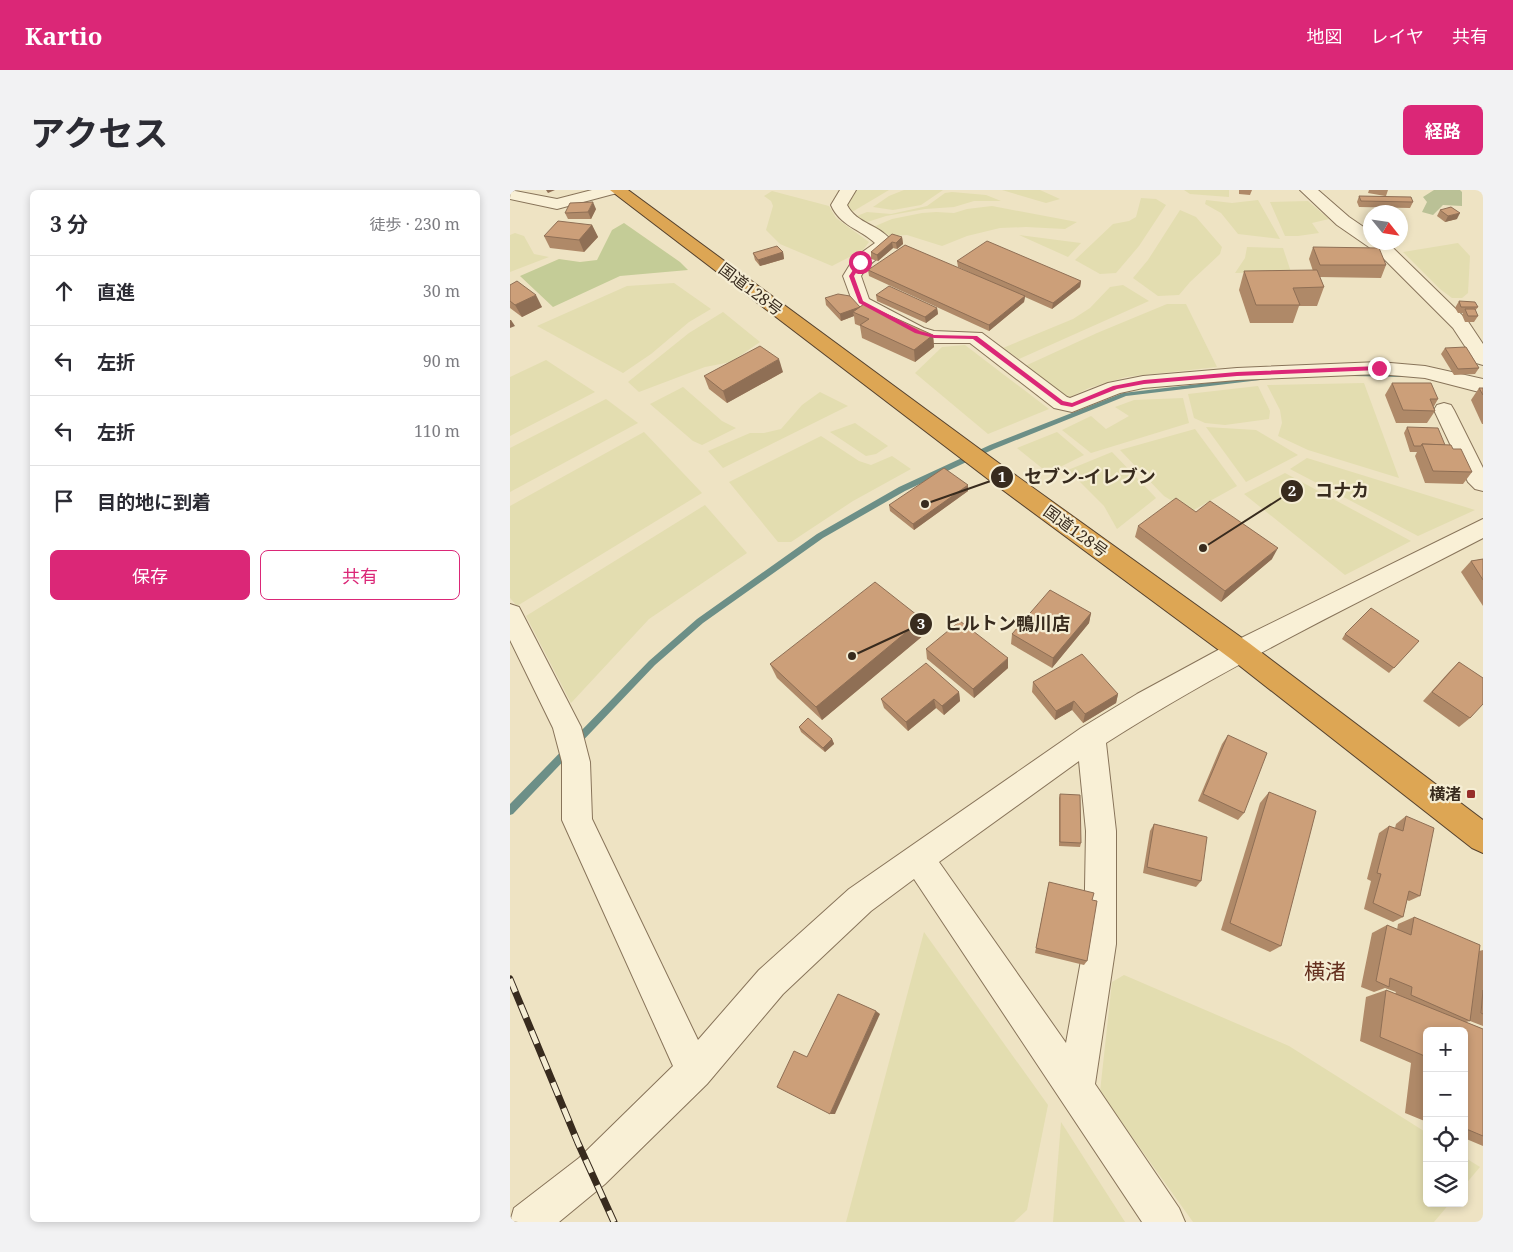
<!DOCTYPE html>
<html lang="ja">
<head>
<meta charset="utf-8">
<style>
	body { margin:0; font-family:"Noto Serif","Noto Sans JP",serif; background:#f2f2f3; color:#2b2b33 }
	.controls { position:absolute; right:15px; bottom:15px; display:grid; overflow:hidden; border-radius:8px; box-shadow:0 2px 8px #0003 }
	.controls button { width:45px; height:45px; display:grid; place-items:center; padding:0; border:0; border-bottom:1px solid #e1e1e2; background:#fff; color:#2b2b33; font:25px sans-serif }
	.compass { position:absolute; left:853px; top:15px; width:45px; height:45px; border-radius:50%; background:#fff; box-shadow:0 2px 8px #0003; rotate:120deg }
	.stop { position:absolute; width:15px; height:15px; margin:-11px; border:4px solid #db2777; border-radius:50%; background:#fff }
	.stop.end { background:#db2777; border-color:#fff; box-shadow:0 1px 5px #0008 }
	.list { margin:0; padding:0; list-style:none }
	h2 { display:flex; justify-content:space-between; align-items:center; height:65px; margin:0; padding:0 20px; font-size:21px }
	h2 small { font-size:16px; font-weight:400; color:#7c7c81 }
	.list li { display:grid; grid-template-columns:32px 1fr auto; gap:15px; align-items:center; box-sizing:border-box; height:70px; padding:0 20px; border-top:1px solid #e1e1e2 }
	.list b { display:block; font-size:19px; white-space:nowrap }
	.list em { font-size:16px; font-style:normal; color:#7c7c81 }
	.actions { display:flex; gap:10px; padding:15px 20px }
	.actions a { flex:1; padding:11px 0; border:1px solid #db2777; border-radius:8px; text-align:center; font-size:18px; color:#db2777 }
	.actions .main { background:#db2777; color:#fff }
	.icon { flex:none; width:28px; height:28px; fill:none; stroke:currentColor; stroke-width:2; stroke-linecap:round; stroke-linejoin:round }
	.map { position:relative; flex:none; width:973px; height:1032px; overflow:hidden; border-radius:8px }
	header { display:flex; align-items:center; gap:30px; box-sizing:border-box; height:70px; padding:0 25px; background:#db2777; color:#fff }
	header strong { font-size:24px }
	nav { display:flex; gap:28px; margin-inline-start:auto; font-size:18px }
	.intro { display:flex; align-items:center; justify-content:space-between; box-sizing:border-box; height:120px; padding:0 30px }
	h1 { margin:0; font-size:35px }
	.button { padding:12px 22px; border-radius:8px; background:#db2777; color:#fff; font-size:18px; font-weight:700 }
	main { display:flex; gap:30px; padding:0 30px }
	aside { flex:1; background:#fff; border-radius:8px; box-shadow:0 2px 8px #0003 }
	.map>svg:first-child { display:block }
	.farmland { fill:#e3ddb0 }
	.green { fill:#c4cc97 }
	.cemetery { fill:#bac196 }
	.lines { fill:none; stroke-linecap:round; stroke-linejoin:round }
	.stream { fill:#6c8f87; fill-rule:evenodd }
	.street-casing { stroke:#88745a; stroke-width:2 }
	.highway-casing { stroke:#56422e; stroke-width:2 }
	.street { fill:#f9f0d6; fill-rule:evenodd }
	.highway { fill:#dda654; fill-rule:evenodd }
	.rail-casing { stroke:#382b1e; stroke-width:7 }
	.rail { stroke:#f5edd3; stroke-width:5; stroke-dasharray:14; stroke-linecap:butt }
	.wall { fill:#af8968 }
	.shaded-wall { fill:#8f6f55 }
	.building { fill:#cc9f79; stroke:#8f6f55 }
	.route { fill:#db2777 }
	.poi-dot { fill:#972e2a; stroke:#f5edd3; stroke-width:2 }
	.labels { text-anchor:middle; dominant-baseline:central; stroke-width:4.5; stroke-linejoin:round; paint-order:stroke }
	.street-label { font-size:16px; fill:#382b1e; stroke:#f5edd3 }
	.poi-label { font-size:16px; font-weight:bold; fill:#382b1e; stroke:#f5edd3; text-anchor:end }
	.near-neighbourhood-label { font-size:21px; fill:#642f1e; stroke:#f5edd3 }
	.leader { fill:none; stroke:#382b1e; stroke-width:2 }
	.callout-dot { fill:#382b1e; stroke:#f5edd3; stroke-width:2 }
	.mark-label { font-size:15px; text-anchor:middle; font-weight:bold; fill:#fff }
	.callout-label { font-size:18px; text-anchor:middle; font-weight:bold; fill:#382b1e; stroke:#f5edd3; stroke-width:4.5; stroke-linejoin:round; paint-order:stroke }
</style>
</head>
<body>
<header>
<strong>Kartio</strong>
<nav><a>地図</a><a>レイヤ</a><a>共有</a></nav>
</header>
<div class="intro"><h1>アクセス</h1><a class="button">経路</a></div>
<main>
<aside>
<h2>3 分<small>徒歩 · 230 m</small></h2>
<ul class="list">
<li><svg class="icon" aria-label="ahead" viewBox="0 0 24 24"><path d="M12 20V5M6 11l6-6 6 6"/></svg><div><b>直進</b></div><em>30 m</em></li>
<li><svg class="icon" aria-label="left" viewBox="0 0 24 24"><path d="M17 20v-9H6M10 6l-5 5 5 5"/></svg><div><b>左折</b></div><em>90 m</em></li>
<li><svg class="icon" aria-label="left" viewBox="0 0 24 24"><path d="M17 20v-9H6M10 6l-5 5 5 5"/></svg><div><b>左折</b></div><em>110 m</em></li>
<li><svg class="icon" aria-label="arrive" viewBox="0 0 24 24"><path d="M6 21V4h12l-3 4 3 4H6"/></svg><div><b>目的地に到着</b></div></li>
</ul>
<div class="actions"><a class="main">保存</a><a>共有</a></div>
</aside>
<div class="map">
<svg width="973" height="1032" viewBox="0 0 973 1032">
	<rect width="100%" height="100%" fill="#eee3c3"/>
	<g class="farmland">
		<polygon points="344,0 379,0 342,22 336,22 332,15"/>
		<polygon points="394,0 433,0 411,15 383,20 363,17 379,6"/>
		<polygon points="492,0 530,0 550,9 536,13"/>
		<polygon points="674,0 719,0 719,7 680,4"/>
		<polygon points="262,1 319,16 326,28 359,52 353,60 322,76 270,54 256,40 263,16 261,11 254,6"/>
		<polygon points="442,2 476,5 491,11 464,11 444,17 415,19 376,26 351,34 342,28 357,22 381,24 417,16 435,3"/>
		<polygon points="631,8 646,9 656,15 629,56 606,83 590,84 565,70 603,34 619,31 626,27"/>
		<polygon points="696,10 722,13 748,10 770,49 728,44 711,23 695,14"/>
		<polygon points="798,11 819,29 802,33 809,43 788,46 775,46 760,12"/>
		<polygon points="482,16 567,32 555,39 516,37 490,38 457,46 432,56 397,45 380,46 363,37 382,29 412,23 426,22 444,23 457,19"/>
		<polygon points="670,20 686,27 712,57 710,64 680,92 669,105 648,106 623,88 638,70"/>
		<polygon points="5,43 14,46 24,64 39,67 0,82 0,45"/>
		<polygon points="509,45 555,51 571,53 558,67"/>
		<polygon points="948,53 960,66 958,103 952,108 942,108 930,99 893,62"/>
		<polygon points="737,57 773,58 781,82 725,83 735,68"/>
		<polygon points="164,93 201,119 179,132 141,164 113,183 27,136 117,96"/>
		<polygon points="613,95 639,111 509,169 493,158 563,129 580,118 600,97"/>
		<polygon points="657,114 676,114 707,177 616,187 579,198 558,208 515,176 587,143"/>
		<polygon points="213,122 250,152 221,172 195,177 129,202 118,192 179,143"/>
		<polygon points="455,155 539,219 478,244 405,183 432,157"/>
		<polygon points="36,170 85,202 0,246 0,187"/>
		<polygon points="854,193 889,288 798,260 768,246 772,233 770,220 757,195"/>
		<polygon points="748,196 760,221 759,229 715,235 695,233 684,228 678,204"/>
		<polygon points="173,197 212,231 226,238 192,255 183,251 140,214"/>
		<polygon points="310,202 338,216 213,278 198,261 240,243 254,243 271,239 292,215"/>
		<polygon points="673,208 679,233 581,263 552,240 581,226 596,239 619,226 605,217 624,210"/>
		<polygon points="96,209 128,233 0,302 0,258"/>
		<polygon points="345,233 378,256 366,264 356,266 320,242"/>
		<polygon points="696,237 746,240 788,265 736,292"/>
		<polygon points="685,239 727,296 680,322 654,306 610,260"/>
		<polygon points="134,242 192,303 7,416 0,408 0,316"/>
		<polygon points="547,242 574,265 538,283 507,258"/>
		<polygon points="311,246 349,271 361,275 382,266 401,279 343,311 281,352 268,352 219,292"/>
		<polygon points="602,262 646,308 607,339 594,316 558,280"/>
		<polygon points="797,268 965,320 908,346 780,279"/>
		<polygon points="775,283 901,351 835,385 734,304"/>
		<polygon points="195,315 237,363 139,429 61,513 16,426"/>
		<polygon points="414,742 538,915 517,1020 504,1032 336,1032"/>
		<polygon points="614,785 779,856 917,943 917,1013 940,1013 924,1032 683,1032 590,902 602,792"/>
		<polygon points="551,932 615,1032 543,1032"/>
		<polygon points="954,967 970,977 954,996"/>
	</g>
	<polygon class="green" points="114,33 170,72 178,80 110,86 43,117 10,86 49,69 70,72 87,70 102,40"/>
	<polygon class="cemetery" points="924,0 950,0 952,2 952,16 933,15 923,25 912,22 917,12 913,7"/>
	<g class="lines">
		<g class="stream">
			<polygon points="843,183 892,183 895,185 892,187 841,186 841,184"/>
			<polygon points="748,187 751,189 750,190 616,206 484,259 395,301 313,348 193,433 145,475 3,624 0,625 0,614 139,471 187,429 307,344 389,297 480,255 613,203"/>
		</g>
		<g class="street-casing">
			<g id="street">
				<polygon points="0,0 47,9 82,0 109,0 107,3 47,19 0,9"/>
				<path d="M330,0H346L337,15C346,34 372,35 383,53C372,68 360,70 351,86L359,109L414,138L424,141L472,143L557,207L560,208L598,193L633,186L727,178L869,172L915,176L973,189V203L915,188L869,184L727,190L633,198L610,203L562,222L544,218L460,153H423L400,146L344,116L333,86L344,68L365,53C350,39 330,36 321,15Z"/>
				<polygon points="790,0 808,0 839,27 861,42 861,52 876,52 881,56 957,130 973,154 973,175 966,173 943,138 869,64 827,35"/>
				<polygon points="934,213 941,215 944,220 973,278 973,301 965,299 958,292 924,220 927,215"/>
				<path d="M973,329V348C846,414 716,476 596,553L606,641V754L585,894L669,1018L675,1032H632L404,689L361,721L273,804L197,894L95,994L49,1032H0L4,1018L69,968L163,876L52,630V572L43,538L0,450V414L9,417L71,537L80,572L82,629L188,850L249,780L339,699L571,538L627,504L721,453ZM569,571L576,641L574,754L556,853L429,672Z"/>
			</g>
		</g>
		<g class="highway-casing">
			<polygon id="highway" points="100,0 118,0 494,277 739,453 973,630 973,663 962,658 721,469 478,289"/>
		</g>
		<use href="#street" class="street"/>
		<use href="#highway" class="highway"/>
		<g class="rail-casing">
			<polyline id="rail" points="0,789 68,953 104,1032"/>
		</g>
		<use href="#rail" class="rail"/>
	</g>
	<g class="wall">
		<polygon points="729,0 742,0 740,5 729,4"/>
		<polygon points="859,0 878,0 876,6 903,12 900,18 849,17 847,12 849,6 875,6 858,3"/>
		<polygon points="86,19 81,29 58,29 55,23"/>
		<polygon points="930,20 947,29 935,32 927,26"/>
		<polygon points="82,35 88,47 74,62 40,58 34,46"/>
		<polygon points="392,47 393,54 387,59 383,58 368,71 361,69 361,62"/>
		<polygon points="803,57 876,75 871,88 810,87 814,97 807,116 789,116 783,133 740,133 729,100 734,81 803,81 799,69"/>
		<polygon points="273,62 274,69 250,76 245,70 243,63"/>
		<polygon points="447,71 571,91 570,97 542,119 515,107 514,112 479,141 359,86 358,80 474,89 448,77"/>
		<polygon points="0,95 32,117 12,127 0,118"/>
		<polygon points="366,105 427,118 428,124 416,133 367,111"/>
		<polygon points="315,108 350,117 423,145 424,157 405,172 352,148 350,136 345,134 344,126 331,131 316,115"/>
		<polygon points="949,111 968,117 965,121 968,126 964,132 955,132 952,125 953,123 948,123 945,118"/>
		<polygon points="935,158 969,178 965,184 944,185 931,164"/>
		<polygon points="273,182 217,213 199,199 194,186"/>
		<polygon points="882,193 928,209 923,218 925,221 917,233 886,233 875,205"/>
		<polygon points="969,198 973,198 973,234 972,234 961,210"/>
		<polygon points="897,237 943,259 962,282 953,294 915,293 905,266 907,262 900,262 894,243"/>
		<polygon points="458,295 458,301 404,340 380,321 379,315"/>
		<polygon points="686,322 762,369 711,412 625,347 628,336"/>
		<polygon points="973,369 973,416 951,382 961,371"/>
		<polygon points="581,423 579,433 542,478 501,454 502,444"/>
		<polygon points="412,429 415,444 312,530 267,488 260,474"/>
		<polygon points="835,444 909,451 879,483 832,449"/>
		<polygon points="416,459 498,478 464,508 417,469"/>
		<polygon points="949,472 960,528 949,537 913,511 939,482"/>
		<polygon points="523,492 608,504 606,513 573,533 562,520 545,530 522,502"/>
		<polygon points="449,502 450,511 434,525 426,518 398,541 374,518 371,509"/>
		<polygon points="289,537 322,549 324,554 315,562 291,542"/>
		<polygon points="718,545 734,623 728,630 688,611 712,554"/>
		<polygon points="759,602 771,756 760,762 711,740 750,613"/>
		<polygon points="550,604 571,653 570,657 549,656 549,608"/>
		<polygon points="896,626 910,706 899,711 897,710 893,727 883,732 854,719 861,691 857,689 869,643 879,636 885,638 886,634"/>
		<polygon points="644,634 691,691 686,697 633,683 640,641"/>
		<polygon points="539,692 582,710 577,771 574,775 525,763"/>
		<polygon points="904,727 969,761 973,760 973,836 960,831 956,832 973,839 973,956 954,948 954,841 917,841 917,932 895,923 901,873 850,851 856,807 876,800 885,804 886,802 875,798 864,802 851,797 862,743 877,735 887,740 888,734"/>
	</g>
	<g class="shaded-wall">
		<polygon points="36,0 45,0 38,3"/>
		<polygon points="83,12 86,19 81,29 78,22"/>
		<polygon points="950,23 947,29 935,32 938,26"/>
		<polygon points="82,35 88,47 74,62 69,50"/>
		<polygon points="392,47 393,54 387,59 386,53"/>
		<polygon points="382,52 383,58 368,71 367,65"/>
		<polygon points="273,62 274,69 250,76 248,70"/>
		<polygon points="571,91 570,97 542,119 543,113"/>
		<polygon points="26,105 32,117 12,127 5,115"/>
		<polygon points="515,106 514,112 479,141 479,135"/>
		<polygon points="350,117 343,122 344,126 331,131 330,124"/>
		<polygon points="427,118 428,124 416,133 415,127"/>
		<polygon points="0,130 1,130 5,136 0,138"/>
		<polygon points="423,145 424,157 405,172 404,160"/>
		<polygon points="269,169 273,182 217,213 213,201"/>
		<polygon points="458,295 458,301 404,340 403,334"/>
		<polygon points="768,358 762,369 711,412 715,401"/>
		<polygon points="581,423 579,433 542,478 543,468"/>
		<polygon points="412,429 415,444 312,530 306,517"/>
		<polygon points="498,468 498,478 464,508 463,499"/>
		<polygon points="449,502 450,511 434,525 432,516"/>
		<polygon points="608,504 606,513 573,533 575,524"/>
		<polygon points="424,509 426,518 398,541 396,532"/>
		<polygon points="564,511 562,520 545,530 546,521"/>
		<polygon points="322,549 324,554 315,562 313,558"/>
		<polygon points="366,821 370,824 325,924 320,924"/>
	</g>
	<g class="building">
		<polygon points="849,6 901,7 903,12 851,11"/>
		<polygon points="83,12 78,22 55,23 60,13"/>
		<polygon points="941,17 950,23 938,26 930,20"/>
		<polygon points="48,31 82,35 69,50 34,46"/>
		<polygon points="382,44 392,47 386,53 382,52 367,65 361,62"/>
		<polygon points="477,51 571,91 543,113 447,71"/>
		<polygon points="395,55 515,106 479,135 358,80"/>
		<polygon points="267,56 273,62 248,70 243,63"/>
		<polygon points="803,57 869,58 876,75 810,75"/>
		<polygon points="807,80 814,97 783,98 790,115 746,115 734,81"/>
		<polygon points="7,91 26,105 5,115 0,111 0,95"/>
		<polygon points="379,96 427,118 415,127 366,105"/>
		<polygon points="328,104 340,106 350,117 330,124 315,108"/>
		<polygon points="949,111 965,112 968,117 951,117"/>
		<polygon points="354,114 423,145 404,160 350,135 359,129 343,122"/>
		<polygon points="955,119 965,119 968,126 958,126"/>
		<polygon points="250,156 269,169 213,201 194,186"/>
		<polygon points="956,157 969,178 948,179 935,158"/>
		<polygon points="882,193 921,193 928,209 920,209 925,221 893,220"/>
		<polygon points="969,198 973,198 973,205"/>
		<polygon points="897,237 928,238 935,255 912,254 911,256 904,256"/>
		<polygon points="912,254 941,255 943,259 951,259 962,282 923,281"/>
		<polygon points="434,278 458,295 403,334 379,315"/>
		<polygon points="666,308 686,322 700,311 768,358 715,401 628,336"/>
		<polygon points="973,369 973,390 961,371"/>
		<polygon points="365,392 412,429 306,517 260,474"/>
		<polygon points="540,400 581,423 543,468 502,444"/>
		<polygon points="861,418 909,451 884,478 835,444"/>
		<polygon points="450,431 498,468 463,499 416,459"/>
		<polygon points="572,464 608,504 575,524 564,511 546,521 523,492"/>
		<polygon points="949,472 973,488 973,514 960,528 922,502"/>
		<polygon points="416,473 449,502 432,516 424,509 396,532 371,509"/>
		<polygon points="298,528 322,549 313,558 289,537"/>
		<polygon points="718,545 757,563 734,623 693,604"/>
		<polygon points="759,602 806,621 771,756 720,733"/>
		<polygon points="550,604 570,605 571,653 550,652"/>
		<polygon points="896,626 924,638 910,706 899,701 893,727 863,713 871,684 867,683 879,636 893,641"/>
		<polygon points="644,634 697,647 691,691 637,677"/>
		<polygon points="539,692 584,703 582,710 587,711 577,771 526,758"/>
		<polygon points="904,727 970,755 960,831 901,805 902,797 880,788 879,797 866,791 877,735 901,745"/>
		<polygon points="876,800 973,839 973,946 954,938 954,841 917,841 917,867 870,847"/>
		<polygon points="973,800 973,824 971,823"/>
		<polygon points="328,804 366,821 320,924 267,897 284,861 297,867"/>
	</g>
	<polygon class="route" points="349,71 353,72 344,86 353,111 410,141 424,145 467,146 553,211 562,213 603,196 634,190 727,182 869,176 872,178 869,180 727,186 634,194 607,199 562,217 551,215 463,149 424,148 405,143 349,113 339,86"/>
	<rect class="poi-dot" x="956" y="599" width="10" height="10" rx="2.5"/>
	<g class="labels">
		<g class="street-label">
			<text transform="translate(241 99) rotate(37)">国道128号</text>
			<text transform="translate(566 341) rotate(36)">国道128号</text>
		</g>
		<g class="poi-label">
			<text x="951" y="604">横渚</text>
		</g>
		<g class="near-neighbourhood-label">
			<text x="815" y="781">横渚</text>
		</g>
	</g>
	<path class="leader" d="M415 314L492 287M693 358L782 301M342 466L411 434"/>
	<g class="callout-dot">
		<circle cx="415" cy="314" r="5"/>
		<circle cx="693" cy="358" r="5"/>
		<circle cx="342" cy="466" r="5"/>
		<circle cx="492" cy="287" r="12"/>
		<circle cx="782" cy="301" r="12"/>
		<circle cx="411" cy="434" r="12"/>
	</g>
	<g class="mark-label">
		<text x="492" y="292">1</text>
		<text x="782" y="306">2</text>
		<text x="411" y="439">3</text>
	</g>
	<g class="callout-label">
		<text x="580" y="293">セブン-イレブン</text>
		<text x="832" y="307">コナカ</text>
		<text x="497" y="440">ヒルトン鴨川店</text>
	</g>
</svg>
<div class="controls">
<button>+</button>
<button>−</button>
<button><svg class="icon" aria-label="locate" viewBox="0 0 24 24"><circle cx="12" cy="12" r="6"/><path d="M12 2v4M12 18v4M2 12h4M18 12h4"/></svg></button>
<button><svg class="icon" aria-label="layers" viewBox="0 0 24 24"><path d="M12 4l9 5-9 5-9-5zM3 14l9 5 9-5"/></svg></button>
</div>
<svg class="compass" viewBox="-18 -18 36 36"><path d="M0-13l5 13h-10z" fill="#e53935"/><path d="M0 13l5-13h-10z" fill="#7c7c81"/></svg>
<div class="stop" style="left:350px;top:72px"></div>
<div class="stop end" style="left:869px;top:178px"></div>
</div>
</main>
</body>
</html>
